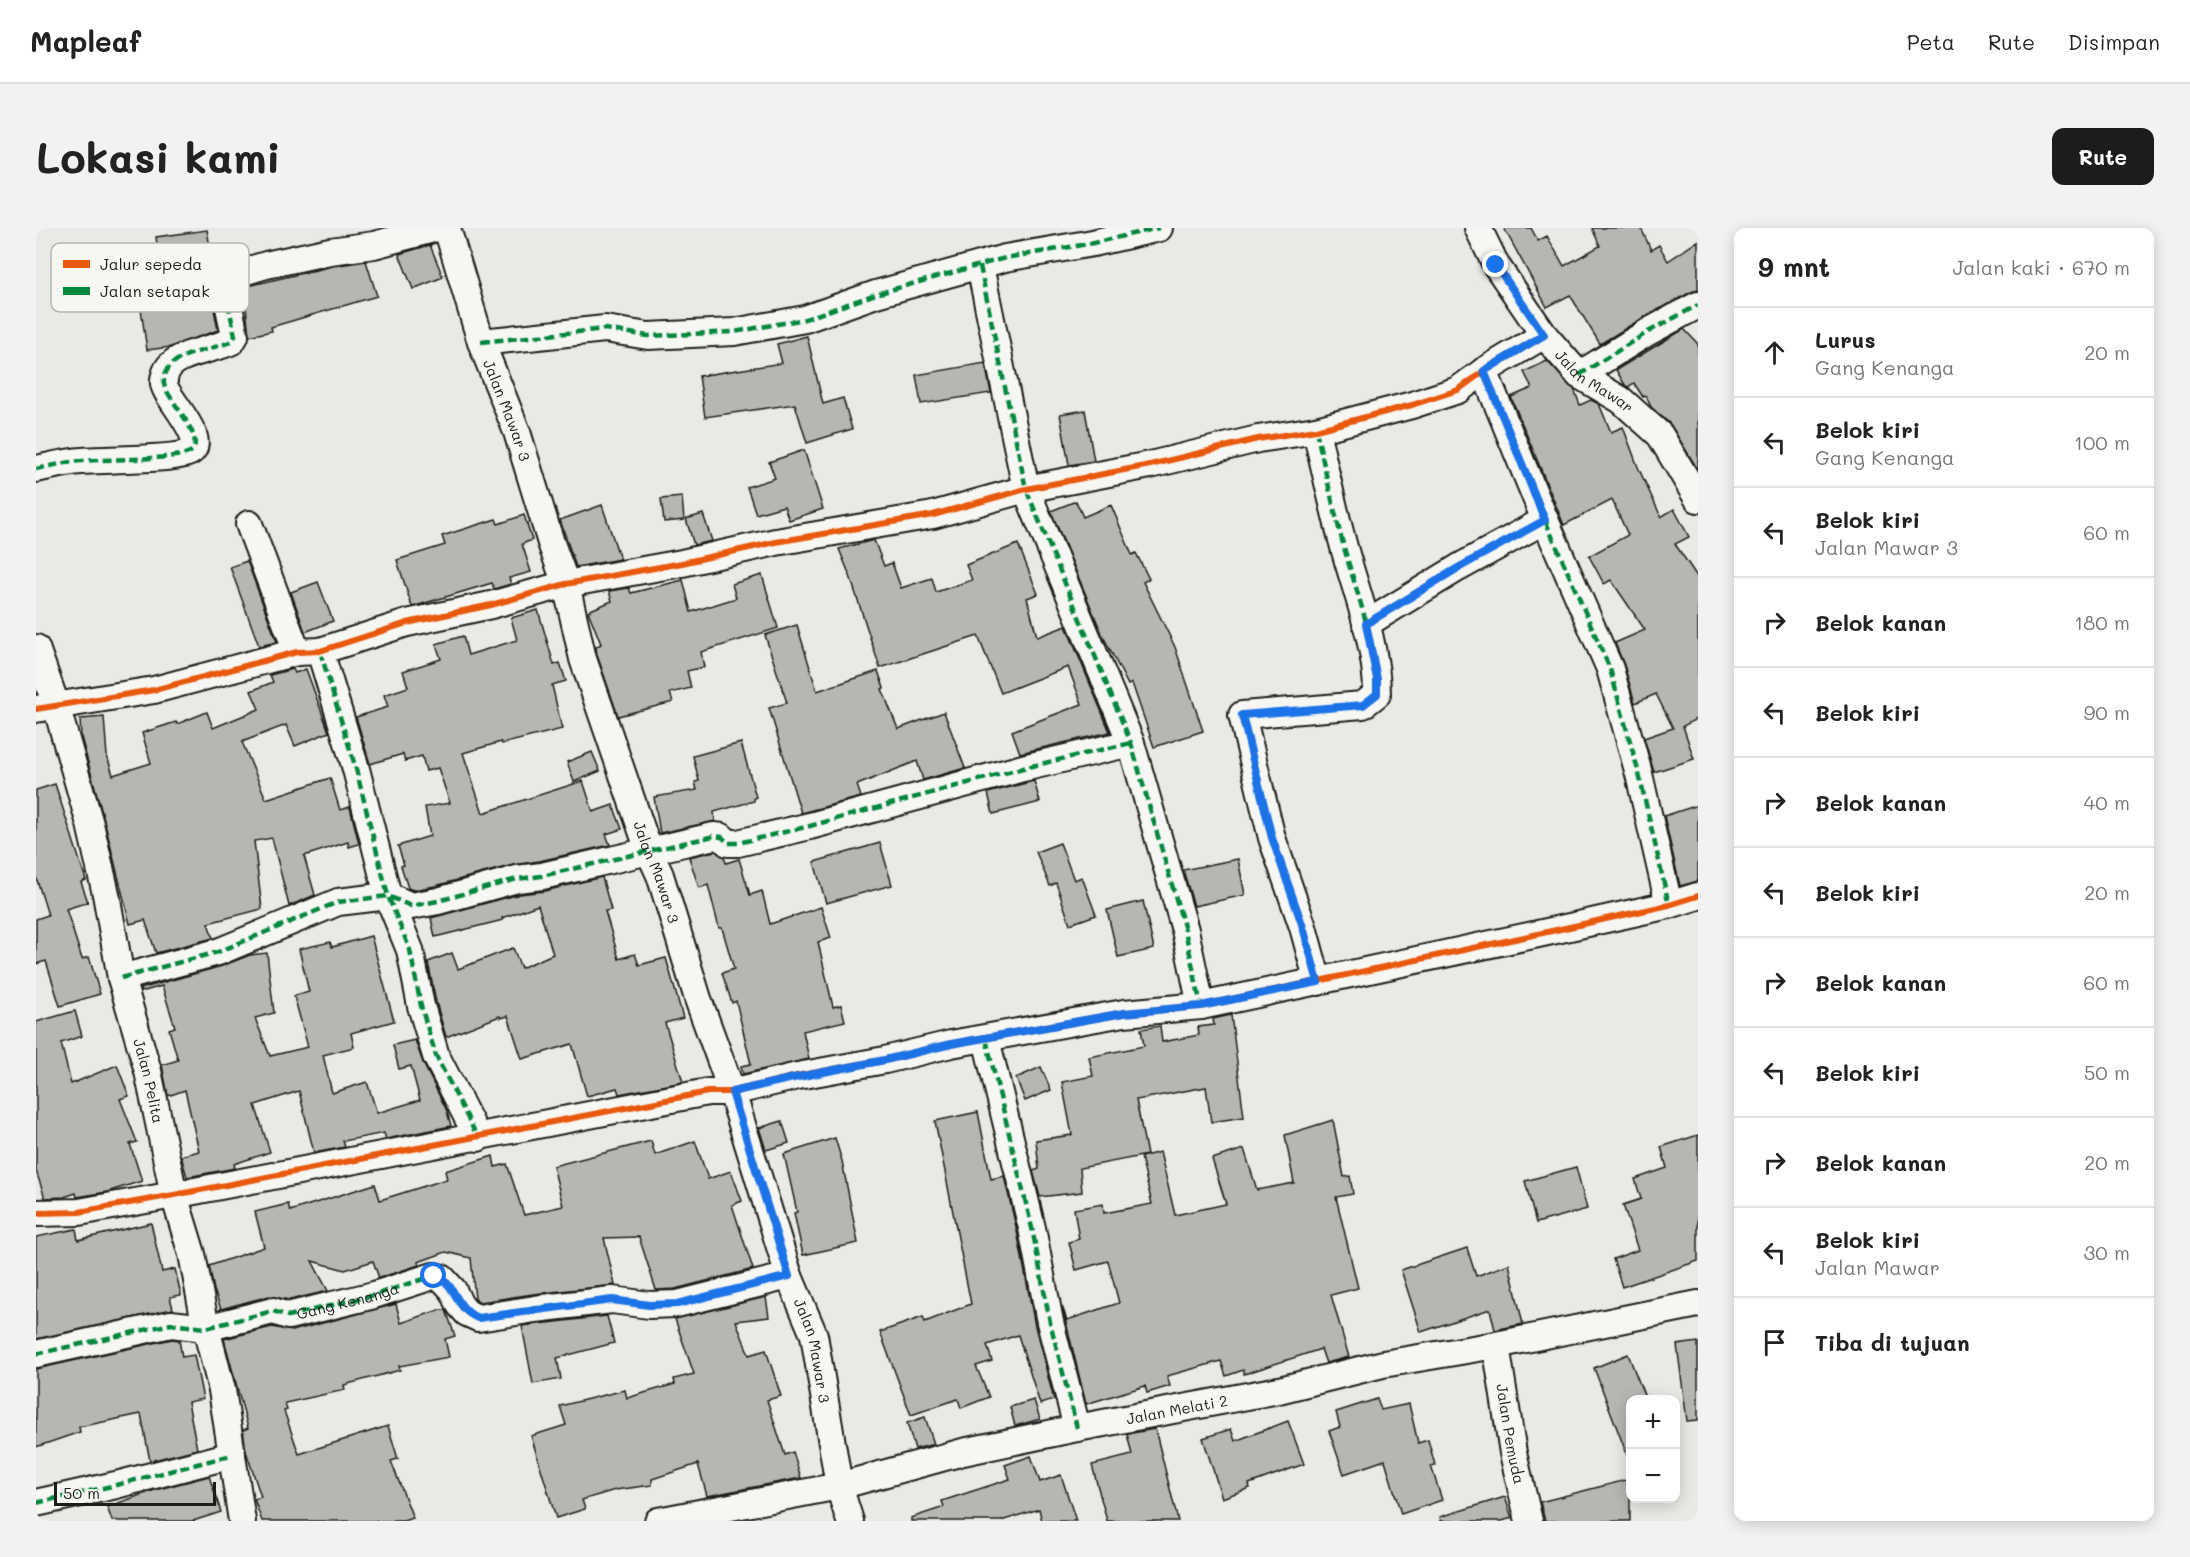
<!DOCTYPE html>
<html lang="id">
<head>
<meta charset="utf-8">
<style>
	body { margin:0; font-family:Mali,sans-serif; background:#f2f2f2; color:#222 }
	.controls { position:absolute; right:18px; bottom:18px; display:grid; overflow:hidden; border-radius:12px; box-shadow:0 3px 15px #0003 }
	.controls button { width:54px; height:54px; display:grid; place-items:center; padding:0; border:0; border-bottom:2px solid #e0e0e0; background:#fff; color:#222; font:30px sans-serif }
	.scale { position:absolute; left:18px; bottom:15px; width:162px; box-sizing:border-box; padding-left:6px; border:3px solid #1c1c1c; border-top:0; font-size:16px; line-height:21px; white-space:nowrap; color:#1c1c1c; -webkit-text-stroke:4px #f6f6f2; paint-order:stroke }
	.stop { position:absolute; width:18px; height:18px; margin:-14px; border:4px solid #1a73e8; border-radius:50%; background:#fff }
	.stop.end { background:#1a73e8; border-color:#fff; box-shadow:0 2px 6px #0008 }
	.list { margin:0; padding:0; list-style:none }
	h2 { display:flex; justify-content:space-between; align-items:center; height:78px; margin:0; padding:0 24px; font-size:26px }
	h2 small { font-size:20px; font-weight:400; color:#767676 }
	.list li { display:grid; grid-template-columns:39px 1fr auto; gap:18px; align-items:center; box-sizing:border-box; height:90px; padding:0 24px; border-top:2px solid #e0e0e0 }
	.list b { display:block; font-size:22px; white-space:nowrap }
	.list p { margin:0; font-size:20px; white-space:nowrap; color:#767676 }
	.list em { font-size:20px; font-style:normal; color:#767676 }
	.icon { flex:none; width:33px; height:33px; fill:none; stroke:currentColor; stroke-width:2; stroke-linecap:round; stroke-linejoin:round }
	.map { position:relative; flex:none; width:1662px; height:1293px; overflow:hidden; border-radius:12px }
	header { display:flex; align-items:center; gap:36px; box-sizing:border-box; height:84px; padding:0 30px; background:#fff; border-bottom:2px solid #e0e0e0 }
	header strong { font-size:28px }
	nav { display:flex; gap:33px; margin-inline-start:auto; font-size:21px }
	.intro { display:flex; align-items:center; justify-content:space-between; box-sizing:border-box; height:144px; padding:0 36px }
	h1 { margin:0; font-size:42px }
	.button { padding:15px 27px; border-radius:12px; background:#1c1c1c; color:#fff; font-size:21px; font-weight:700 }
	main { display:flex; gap:36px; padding:0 36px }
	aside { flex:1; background:#fff; border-radius:12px; box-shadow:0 3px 15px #0003 }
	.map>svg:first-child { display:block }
	.building { fill:#b6b6b3; stroke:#1c1c1c; stroke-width:1.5 }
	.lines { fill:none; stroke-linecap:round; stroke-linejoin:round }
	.minor-casing { stroke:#1c1c1c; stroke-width:30 }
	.minor { stroke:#f6f6f2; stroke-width:26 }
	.quiet { stroke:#00873e; stroke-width:4.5; stroke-dasharray:9 4.5; stroke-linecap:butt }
	.cycleway-casing { stroke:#f6f6f2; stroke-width:10 }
	.cycleway { stroke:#e8590c; stroke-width:6 }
	.route { stroke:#1a73e8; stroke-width:8 }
	.labels { text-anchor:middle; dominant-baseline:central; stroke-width:4.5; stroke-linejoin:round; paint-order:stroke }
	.street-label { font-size:15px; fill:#1c1c1c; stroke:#f6f6f2 }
	.key { fill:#f6f6f2; stroke:#b5b5b2; stroke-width:1.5 }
	.key-label { font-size:16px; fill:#1c1c1c }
</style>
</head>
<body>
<header>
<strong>Mapleaf</strong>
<nav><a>Peta</a><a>Rute</a><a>Disimpan</a></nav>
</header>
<div class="intro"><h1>Lokasi kami</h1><a class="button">Rute</a></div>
<main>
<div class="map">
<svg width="1662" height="1293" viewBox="0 0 1662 1293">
	<rect width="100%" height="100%" fill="#e9e9e5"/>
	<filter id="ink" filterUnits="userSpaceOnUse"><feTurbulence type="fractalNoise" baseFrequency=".0167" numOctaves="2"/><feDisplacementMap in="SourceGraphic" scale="12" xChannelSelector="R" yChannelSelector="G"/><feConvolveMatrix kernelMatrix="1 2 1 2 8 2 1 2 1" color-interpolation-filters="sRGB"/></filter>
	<g filter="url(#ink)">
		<g class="building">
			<polygon points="1468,0 1495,0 1502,13 1511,8 1528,38 1564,18 1556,0 1605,0 1615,22 1623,17 1632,33 1662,13 1662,62 1655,64 1605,91 1564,116 1534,67 1511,79"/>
			<polygon points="171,2 176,30 159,34 154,40 153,48 156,55 161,59 174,61 182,102 135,119 111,122 102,61 126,56 120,9"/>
			<polygon points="394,17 407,49 377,61 363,26"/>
			<polygon points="330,33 341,68 235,99 236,103 213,108 208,59 297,38"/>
			<polygon points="1648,101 1662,116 1662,242 1634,196 1615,179 1610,168 1607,169 1598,155 1592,159 1589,157 1580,142"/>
			<polygon points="771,108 787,176 807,170 816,201 771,215 759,176 669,189 663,148 746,135 741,116"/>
			<polygon points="1511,133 1538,161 1544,177 1555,172 1563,176 1575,204 1587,199 1602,239 1625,289 1638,281 1653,309 1639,316 1662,350 1662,490 1647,498 1658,531 1618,544 1608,510 1637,500 1620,466 1599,475 1588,437 1579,415 1609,402 1575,352 1568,356 1553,328 1592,307 1576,272 1528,297 1475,169 1496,160 1488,144"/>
			<polygon points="949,135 955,165 885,176 880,147"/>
			<polygon points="1049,182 1058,233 1033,237 1024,186"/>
			<polygon points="768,222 787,281 753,292 748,278 720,286 711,259 739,250 733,234"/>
			<polygon points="646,269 648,292 628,294 625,271"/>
			<polygon points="1040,273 1047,289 1075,277 1096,327 1100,325 1113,351 1107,354 1139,419 1167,503 1118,519 1096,455 1092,457 1066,406 1015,283"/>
			<polygon points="566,277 584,331 540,339 524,292"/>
			<polygon points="667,286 676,313 658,317 650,291"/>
			<polygon points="488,287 496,312 486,316 495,344 473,350 475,356 458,361 456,355 376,379 361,332 409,317 406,308 460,291 462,296"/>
			<polygon points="838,312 848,338 856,335 865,360 896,350 900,364 936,352 930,337 982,316 1002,366 991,370 1001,409 1030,398 1074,504 984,525 976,503 1046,476 1032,439 965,465 942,408 844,440 814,348 803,321"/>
			<polygon points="211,333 241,414 223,418 194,339"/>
			<polygon points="726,347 742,400 665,424 668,439 651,443 655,460 634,465 637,474 582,488 561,427 560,419 565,416 552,383 576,373 573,363 593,360 595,365 647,352 655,384 700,370 696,356"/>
			<polygon points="282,354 297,393 269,404 255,364"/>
			<polygon points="502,382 518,437 524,435 530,453 516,457 526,501 466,516 465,514 427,525 447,585 547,553 557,584 577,577 586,601 570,606 574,617 503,633 477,637 399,658 377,662 372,660 365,638 368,637 362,618 394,608 389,579 414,575 402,540 390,543 386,528 369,533 367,526 334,536 320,489 352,479 348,467 372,459 367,443 405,431 400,416 427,408 432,427 481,412 475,390"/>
			<polygon points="761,397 781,463 842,443 848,460 846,461 862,501 908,484 929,540 887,552 881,533 821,557 825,569 765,585 733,480 751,475 729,407"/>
			<polygon points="257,441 259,445 270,441 293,504 259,518 250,497 206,514 230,571 294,550 304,582 314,579 323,616 313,619 312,614 268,628 279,667 253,678 236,610 218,613 226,681 172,695 177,710 120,725 109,692 94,696 68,592 45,509 44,491 68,489 71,528 77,547 115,535 106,505 140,494 141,496 171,484 177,500 223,481 215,463 237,454 234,447"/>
			<polygon points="705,515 720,569 718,570 718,573 678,584 679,593 624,605 618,569 661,562 659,554 663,553 657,528"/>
			<polygon points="556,524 564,543 538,554 531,534"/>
			<polygon points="998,553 1004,574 957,586 952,565"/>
			<polygon points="19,556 50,652 45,654 52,674 30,681 46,731 53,729 64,766 24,778 10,733 0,736 0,691 12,687 0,649 0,562"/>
			<polygon points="1662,577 1662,653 1644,658 1628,588"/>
			<polygon points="844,615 856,657 790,675 778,634"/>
			<polygon points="1024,615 1038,652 1046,649 1060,687 1034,696 1020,655 1014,658 1000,624"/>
			<polygon points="679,623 688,629 690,635 703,631 714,667 726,663 734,696 785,679 795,710 782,714 797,779 805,777 809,793 767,803 773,831 707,846 705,838 715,836 700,773 696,775 686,745 698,741 686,700 683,700 672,657 663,660 653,629"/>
			<polygon points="1202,631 1209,667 1158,678 1147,642"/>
			<polygon points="566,649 575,682 569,683 583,731 599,726 603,737 630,730 647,790 629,795 647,854 583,866 581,860 551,868 536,816 486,831 472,788 465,790 464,788 410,809 400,774 392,734 416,725 422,741 477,720 485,740 517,726 502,677 466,690 467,692 399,709 395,690 484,666 509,663"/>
			<polygon points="1107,673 1118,721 1082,729 1071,682"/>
			<polygon points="335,708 358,793 315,805 318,819 287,827 296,865 331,854 341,885 384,872 375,838 363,841 357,817 379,812 387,835 411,883 415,898 350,911 348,905 307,913 309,919 278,925 263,863 219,877 234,924 198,936 199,940 151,949 145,928 163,923 149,862 132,868 126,837 142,832 133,801 139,799 126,758 105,764 104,761 186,738 214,727 231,725 238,785 219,790 234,828 272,819 258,768 273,764 263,721 294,714 296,719"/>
			<polygon points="39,783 46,808 25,815 35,856 81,837 93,868 84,871 101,914 94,916 106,953 71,964 41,969 40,965 28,969 9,970 0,943 0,794"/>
			<polygon points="1195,787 1208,889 1175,894 1170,859 1100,872 1111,927 1044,940 1046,964 1004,969 997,943 1003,941 1000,912 1036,907 1026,854 1057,848 1053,829 1108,818 1105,801 1124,798 1126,814 1163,807 1162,799 1178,797 1177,791"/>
			<polygon points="1005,839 1015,862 989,873 980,850"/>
			<polygon points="942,884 955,951 968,948 981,1003 999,1098 1018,1172 1004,1176 982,1107 951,1117 956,1133 940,1138 953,1169 925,1180 922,1171 875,1187 844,1104 887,1089 889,1094 935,1076 899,893"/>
			<polygon points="1297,892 1308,949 1314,948 1317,966 1300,969 1322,1060 1295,1067 1313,1129 1290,1135 1285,1121 1208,1146 1207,1142 1190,1148 1185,1133 1131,1148 1134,1158 1111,1165 1109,1158 1050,1176 1026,1078 1031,1092 1083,1075 1072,1033 1040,1042 1033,1014 1043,1011 1038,981 1067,976 1068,985 1116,976 1105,929 1124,924 1139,987 1190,976 1176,931 1208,921 1221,962 1258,955 1249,907"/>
			<polygon points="746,893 753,915 730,922 723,900"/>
			<polygon points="1662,907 1662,1033 1586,1059 1577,1031 1602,1022 1587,977 1605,971 1599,951 1631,940 1625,919"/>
			<polygon points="799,910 806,933 822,1015 767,1027 758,985 761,984 748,926"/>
			<polygon points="615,913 619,927 659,913 672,951 695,943 706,973 696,977 717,1041 639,1061 620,1062 603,1009 568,1010 579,1057 497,1066 444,1074 439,1071 435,1030 410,1024 382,1034 383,1037 343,1050 337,1033 309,1042 276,1033 292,1063 253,1072 233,1068 185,1081 178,1062 173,1038 228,1019 219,984 252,976 254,983 339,956 344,972 411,951 409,943 457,928 459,939 471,936 488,987 527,978 517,938"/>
			<polygon points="1540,939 1551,981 1500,995 1489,953"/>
			<polygon points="115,995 126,1044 139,1041 145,1067 134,1069 137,1081 0,1111 0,1009 40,1001 42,1012"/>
			<polygon points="1431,1020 1440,1048 1473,1036 1487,1096 1459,1102 1454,1081 1385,1104 1365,1042"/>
			<polygon points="730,1069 733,1089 700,1093 713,1127 730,1122 745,1168 731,1172 749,1227 757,1224 765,1250 671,1268 662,1236 616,1251 616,1257 579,1262 546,1272 549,1281 520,1290 495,1208 530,1197 524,1178 589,1162 591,1170 639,1156 638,1151 658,1146 639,1091"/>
			<polygon points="360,1076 365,1095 403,1082 410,1082 419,1108 409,1111 413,1129 363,1138 364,1142 308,1157 309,1162 249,1175 251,1182 248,1183 263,1226 352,1198 362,1231 355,1233 377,1290 367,1293 226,1293 218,1271 225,1269 210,1223 207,1202 212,1200 188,1111 236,1099 256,1103"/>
			<polygon points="571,1088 578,1115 521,1130 525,1151 497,1156 486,1098"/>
			<polygon points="136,1111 143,1112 146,1129 158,1127 167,1171 152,1174 161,1221 114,1233 105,1186 43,1199 44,1204 0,1219 0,1141"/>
			<polygon points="1662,1114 1662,1192 1651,1193 1641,1117"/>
			<polygon points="1592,1126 1610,1172 1594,1172 1593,1232 1558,1140"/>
			<polygon points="1341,1171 1345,1182 1373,1176 1382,1215 1392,1212 1399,1237 1395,1238 1406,1272 1365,1286 1349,1232 1308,1246 1293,1203 1304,1199 1300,1184"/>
			<polygon points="998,1172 1004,1191 979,1198 974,1179"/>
			<polygon points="889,1189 898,1216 879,1221 871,1195"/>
			<polygon points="1252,1193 1268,1236 1213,1256 1214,1260 1186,1270 1167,1210 1195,1201 1199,1213"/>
			<polygon points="1119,1201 1142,1293 1071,1293 1056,1237 1096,1227 1091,1206"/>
			<polygon points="995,1228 1004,1254 1025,1247 1040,1293 1006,1293 1003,1281 965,1293 875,1293 875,1290 908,1279 906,1273 974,1251 969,1237"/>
			<polygon points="173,1248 185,1284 157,1293 76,1293 71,1279 119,1262"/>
			<polygon points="1594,1251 1594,1293 1509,1293 1504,1274"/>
			<polygon points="1469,1269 1476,1290 1466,1293 1405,1293 1404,1289"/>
		</g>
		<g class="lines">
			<g class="minor-casing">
				<g id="minor">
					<path id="s1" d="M411,0L445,114L481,204L515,315L530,356L547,431L613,623L624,647L662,771L696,864L753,1048L778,1107L803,1258L814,1293"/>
					<path id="s2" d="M1442,0L1460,37L1508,107L1543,147L1585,172L1624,207L1662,271"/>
					<polyline points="944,38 990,261 1095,515 1149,702 1165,778"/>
					<polyline points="168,46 179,45 187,50 230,37 294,23 338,17 401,0"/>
					<polyline points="445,114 569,101 612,108 698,104 769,91 840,66 969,30 1057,15 1123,0"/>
					<polyline points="1448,143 1509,292 1574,441 1603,546 1633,677"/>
					<polyline points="1543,147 1612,104 1662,77"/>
					<path d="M1280,202C1289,242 1298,283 1309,323C1322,369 1341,418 1341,466L1327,477L1206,487L1236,610L1267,699L1282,754"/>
					<path d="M0,241C15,238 30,234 45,233C66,231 141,232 154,224C173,212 130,170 128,156C127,149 131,140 136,136C148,124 180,121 196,113L199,108L187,50"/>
					<polyline points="213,296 261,424"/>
					<polyline points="1330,396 1422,340 1509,292"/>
					<path id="s3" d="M0,420L20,477L54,596L70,666L85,750L112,843L138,967L156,1026L170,1100L186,1162L206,1293"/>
					<polyline points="284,423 320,541 352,668 374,722 385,778 400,828 442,910"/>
					<polyline points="0,481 118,462 261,424 284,423 371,395 455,377 530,356 646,335 740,314 897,287 990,261 1114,237 1222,211 1280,202 1376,177 1422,162 1448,143 1508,107"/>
					<polyline points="85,750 182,724 302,674 352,668 375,678 402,673 481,651 506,648 678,608 686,609 692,615 702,615 774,598 987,540 1095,515"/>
					<polyline points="950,811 996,1000 1014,1094 1041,1200"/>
					<polyline points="0,985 43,984 138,967 672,864 696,864 762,848 849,832 915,816 1088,785 1165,778 1502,706 1633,677 1662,668"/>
					<path id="s4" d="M1460,1117L1477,1225L1493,1293"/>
					<path id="s5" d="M0,1126L135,1096L170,1100L237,1083L252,1088L338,1067L397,1048L406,1050L417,1062L424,1077L431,1085L442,1090L499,1081L576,1072L613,1077L641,1076L753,1048"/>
					<polyline points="0,1275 80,1257 196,1227"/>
					<path id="s6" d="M622,1293L803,1258L927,1224L1041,1200L1243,1162L1347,1136L1460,1117L1662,1076"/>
				</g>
			</g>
			<use href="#minor" class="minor"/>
			<g class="quiet">
				<polyline points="944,38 990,261 1095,515 1149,702 1165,778"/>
				<polyline points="445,114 569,101 612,108 698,104 769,91 840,66 969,30 1057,15 1123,0"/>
				<polyline points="1448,143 1509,292 1574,441 1603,546 1633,677"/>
				<polyline points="1543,147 1612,104 1662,77"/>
				<path d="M1280,202C1289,242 1298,283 1309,323C1322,369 1341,418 1341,466L1327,477L1206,487L1236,610L1267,699L1282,754"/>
				<path d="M0,241C15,238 30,234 45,233C66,231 141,232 154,224C173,212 130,170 128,156C127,149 131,140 136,136C148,124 180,121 196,113L199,108L187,50"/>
				<polyline points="1330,396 1422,340 1509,292"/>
				<polyline points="284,423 320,541 352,668 374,722 385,778 400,828 442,910"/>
				<polyline points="85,750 182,724 302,674 352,668 375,678 402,673 481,651 506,648 678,608 686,609 692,615 702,615 774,598 987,540 1095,515"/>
				<polyline points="950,811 996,1000 1014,1094 1041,1200"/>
				<polyline points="0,1126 135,1096 170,1100 237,1083 252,1088 338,1067 397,1048 406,1050 417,1062 424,1077 431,1085 442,1090 499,1081 576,1072 613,1077 641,1076 753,1048"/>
				<polyline points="0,1275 80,1257 196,1227"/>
			</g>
			<g class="cycleway-casing">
				<g id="cycleway">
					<polyline points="0,481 118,462 261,424 284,423 371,395 455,377 530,356 646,335 740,314 897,287 990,261 1114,237 1222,211 1280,202 1376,177 1422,162 1448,143 1508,107"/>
					<polyline points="0,985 43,984 138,967 672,864 696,864 762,848 849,832 915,816 1088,785 1165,778 1502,706 1633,677 1662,668"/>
				</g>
			</g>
			<use href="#cycleway" class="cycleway"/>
		</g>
	</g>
	<g class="lines" filter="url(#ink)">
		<path class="route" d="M398,1048C422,1054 416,1079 442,1090L576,1072L613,1077L641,1076L753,1048L696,864L762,849L849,832L915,816L1088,785L1165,778L1282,754L1267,699L1236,610L1206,487L1327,477L1341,466V451L1330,396L1422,340L1509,292L1448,143L1508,107L1460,37"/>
	</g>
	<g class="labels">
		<g class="street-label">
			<text stroke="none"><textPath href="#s2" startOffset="195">Jalan Mawar</textPath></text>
			<text stroke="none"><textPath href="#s1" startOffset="192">Jalan Mawar 3</textPath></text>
			<text stroke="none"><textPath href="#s1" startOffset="678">Jalan Mawar 3</textPath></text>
			<text stroke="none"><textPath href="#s3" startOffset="448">Jalan Pelita</textPath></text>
			<text stroke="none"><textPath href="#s5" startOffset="320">Gang Kenanga</textPath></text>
			<text stroke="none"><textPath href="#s1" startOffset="1182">Jalan Mawar 3</textPath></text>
			<text stroke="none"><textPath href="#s6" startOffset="531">Jalan Melati 2</textPath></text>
			<text stroke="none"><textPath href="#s4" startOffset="90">Jalan Pemuda</textPath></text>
		</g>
	</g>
	<rect x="15" y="15" width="198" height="69" rx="9" class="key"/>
	<rect x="27" y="32" width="27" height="8" fill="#e8590c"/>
	<rect x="27" y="59" width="27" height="8" fill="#00873e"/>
	<g class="key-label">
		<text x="64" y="42">Jalur sepeda</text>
		<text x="64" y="69">Jalan setapak</text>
	</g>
</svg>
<div class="controls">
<button>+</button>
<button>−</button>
</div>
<div class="scale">50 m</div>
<div class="stop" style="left:398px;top:1048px"></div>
<div class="stop end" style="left:1460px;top:37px"></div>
</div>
<aside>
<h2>9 mnt<small>Jalan kaki · 670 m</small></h2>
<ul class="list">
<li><svg class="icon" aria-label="ahead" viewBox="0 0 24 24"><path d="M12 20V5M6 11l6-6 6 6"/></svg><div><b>Lurus</b><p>Gang Kenanga</p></div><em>20 m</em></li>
<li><svg class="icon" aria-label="left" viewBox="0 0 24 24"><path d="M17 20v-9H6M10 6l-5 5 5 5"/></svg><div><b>Belok kiri</b><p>Gang Kenanga</p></div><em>100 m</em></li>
<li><svg class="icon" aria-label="left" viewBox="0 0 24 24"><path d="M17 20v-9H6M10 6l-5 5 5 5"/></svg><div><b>Belok kiri</b><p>Jalan Mawar 3</p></div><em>60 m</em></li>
<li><svg class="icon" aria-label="right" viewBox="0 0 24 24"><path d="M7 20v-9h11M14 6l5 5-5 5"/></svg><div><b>Belok kanan</b></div><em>180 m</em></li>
<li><svg class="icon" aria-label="left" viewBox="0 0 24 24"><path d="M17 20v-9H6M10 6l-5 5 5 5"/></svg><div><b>Belok kiri</b></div><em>90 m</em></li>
<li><svg class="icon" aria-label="right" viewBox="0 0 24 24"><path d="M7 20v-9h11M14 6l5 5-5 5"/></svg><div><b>Belok kanan</b></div><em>40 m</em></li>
<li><svg class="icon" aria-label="left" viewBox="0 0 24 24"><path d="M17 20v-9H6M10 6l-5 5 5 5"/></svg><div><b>Belok kiri</b></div><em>20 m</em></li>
<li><svg class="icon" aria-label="right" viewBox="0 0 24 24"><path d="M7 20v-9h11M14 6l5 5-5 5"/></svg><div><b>Belok kanan</b></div><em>60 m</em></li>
<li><svg class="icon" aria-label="left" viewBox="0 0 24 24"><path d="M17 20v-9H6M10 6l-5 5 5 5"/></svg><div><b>Belok kiri</b></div><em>50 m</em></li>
<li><svg class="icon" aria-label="right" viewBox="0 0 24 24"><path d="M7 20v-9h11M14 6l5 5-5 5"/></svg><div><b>Belok kanan</b></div><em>20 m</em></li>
<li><svg class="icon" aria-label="left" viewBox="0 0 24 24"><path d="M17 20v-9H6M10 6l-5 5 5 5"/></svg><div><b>Belok kiri</b><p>Jalan Mawar</p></div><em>30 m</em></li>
<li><svg class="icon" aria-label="arrive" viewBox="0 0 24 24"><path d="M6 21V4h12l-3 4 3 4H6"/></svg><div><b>Tiba di tujuan</b></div></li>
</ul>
</aside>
</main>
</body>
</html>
